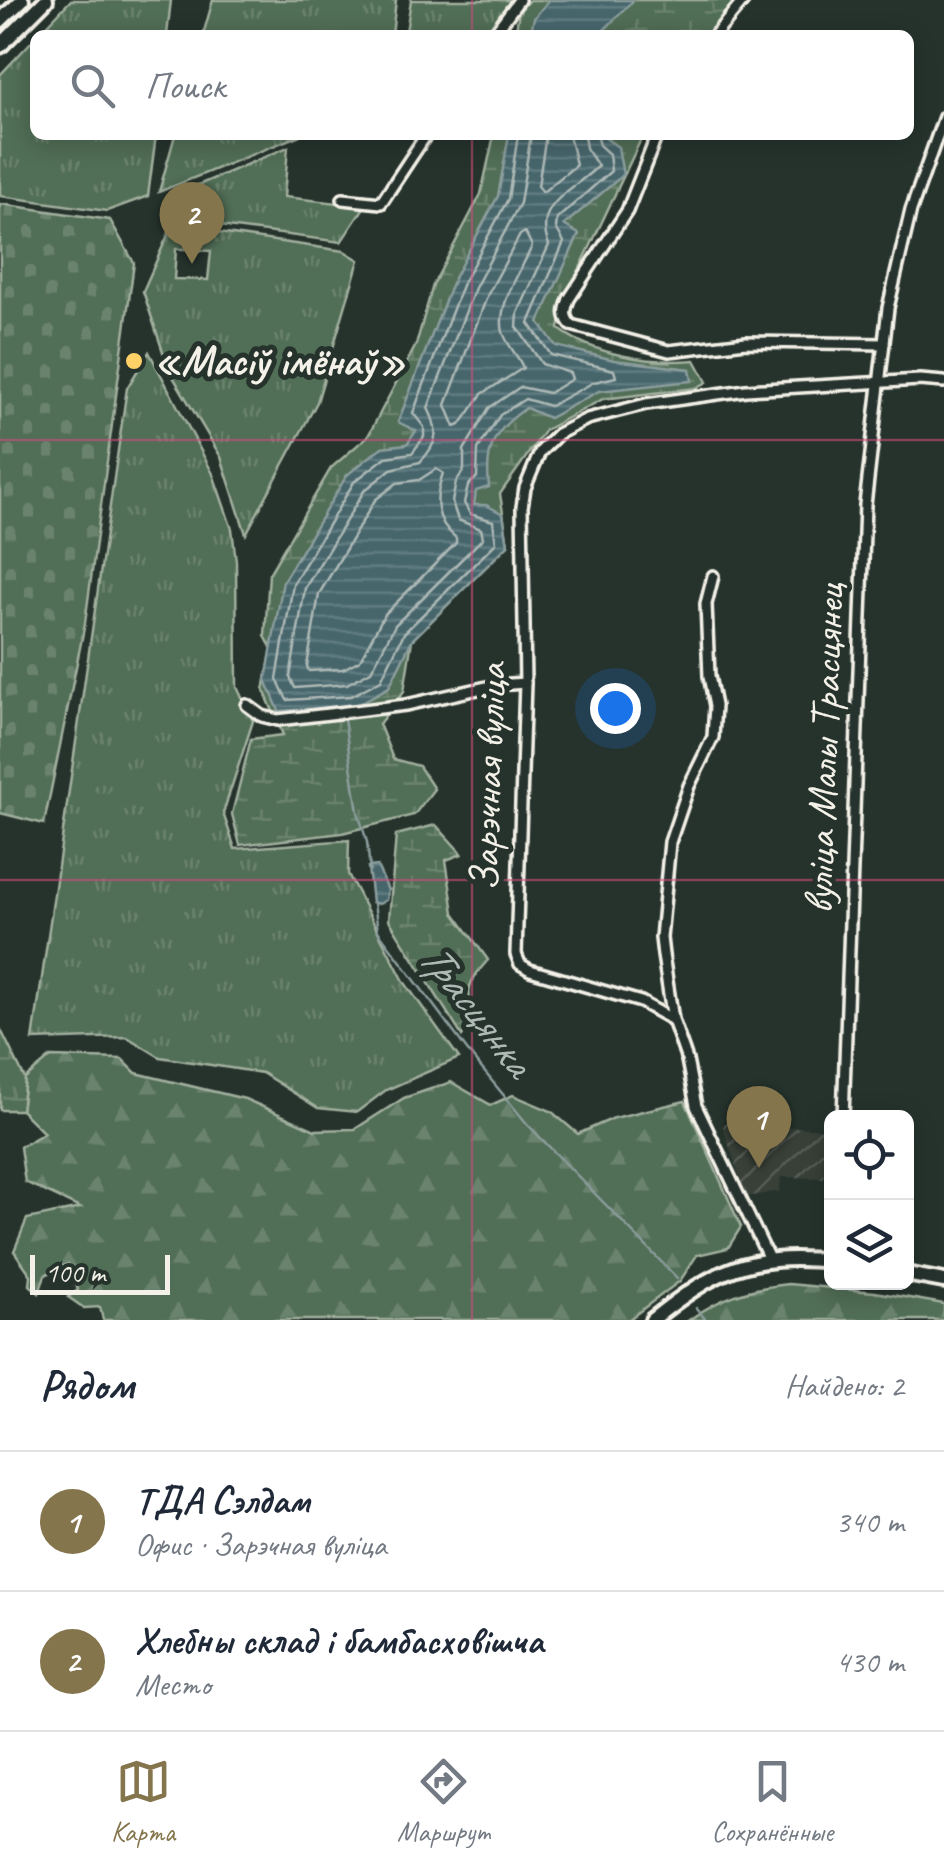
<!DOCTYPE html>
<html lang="ru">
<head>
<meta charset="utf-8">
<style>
	body { margin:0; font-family:Caveat,sans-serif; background:#f6f6f7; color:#1f2937 }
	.controls { position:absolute; right:30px; bottom:30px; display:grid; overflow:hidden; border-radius:15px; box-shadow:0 5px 25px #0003 }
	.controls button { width:90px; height:90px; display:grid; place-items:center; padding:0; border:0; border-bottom:2px solid #e0e1e3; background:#fff; color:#1f2937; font:50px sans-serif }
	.scale { position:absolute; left:30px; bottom:25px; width:140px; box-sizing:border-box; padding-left:10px; border:5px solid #f4f1e8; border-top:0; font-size:28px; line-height:35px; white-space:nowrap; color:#f4f1e8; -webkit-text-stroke:8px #26332d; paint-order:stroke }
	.you { position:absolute; left:615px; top:708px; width:35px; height:35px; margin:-25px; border:8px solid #fff; border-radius:50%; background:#1a73e8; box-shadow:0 0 0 15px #1a73e833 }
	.badge { display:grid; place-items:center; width:65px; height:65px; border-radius:50%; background:#84754c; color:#fff; font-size:32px; font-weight:700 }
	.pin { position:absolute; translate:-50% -82px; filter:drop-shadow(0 2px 5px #0008) }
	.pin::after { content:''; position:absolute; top:52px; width:35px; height:30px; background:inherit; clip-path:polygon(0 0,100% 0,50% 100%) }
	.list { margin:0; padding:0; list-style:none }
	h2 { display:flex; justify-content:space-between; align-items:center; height:130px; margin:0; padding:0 40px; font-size:42px }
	h2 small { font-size:32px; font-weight:400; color:#747a83 }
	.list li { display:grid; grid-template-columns:65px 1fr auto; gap:30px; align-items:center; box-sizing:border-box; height:140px; padding:0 40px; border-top:2px solid #e0e1e3 }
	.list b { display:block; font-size:38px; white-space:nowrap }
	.list p { margin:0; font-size:32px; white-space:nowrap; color:#747a83 }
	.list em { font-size:32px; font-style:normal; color:#747a83 }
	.icon { flex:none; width:55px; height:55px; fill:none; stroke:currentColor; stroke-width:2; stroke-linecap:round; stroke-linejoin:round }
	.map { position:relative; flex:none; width:944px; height:1320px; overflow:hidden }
	.search { position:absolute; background:#fff; box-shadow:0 5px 25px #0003; left:30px; right:30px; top:30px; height:110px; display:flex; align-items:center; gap:25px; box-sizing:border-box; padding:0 35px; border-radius:15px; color:#747a83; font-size:38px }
	.sheet { height:410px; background:#fff }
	nav { display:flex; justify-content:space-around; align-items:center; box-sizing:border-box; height:140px; border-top:2px solid #e0e1e3; background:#fff; font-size:28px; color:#747a83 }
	nav a { display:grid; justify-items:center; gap:5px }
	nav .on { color:#84754c }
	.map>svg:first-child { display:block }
	.industrial { fill:url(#industrial-furrows) }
	.grass { fill:url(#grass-tufts); stroke:#a2b09f; stroke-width:2.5 }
	.forest { fill:url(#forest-firs); stroke:#a2b09f; stroke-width:2.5 }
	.wetland { fill:url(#wetland-marsh); stroke:#a2b09f; stroke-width:2.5 }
	.cemetery { fill:url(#cemetery-stones); stroke:#a2b09f; stroke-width:2.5 }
	.water { fill:url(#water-rules); stroke:#8c9e9e; stroke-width:2.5 }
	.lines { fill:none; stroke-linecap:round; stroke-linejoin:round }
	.shore { stroke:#aeb9b6; stroke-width:2.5 }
	.stream { stroke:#8c9e9e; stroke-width:2.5 }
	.street-casing { stroke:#f4f1e8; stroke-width:16 }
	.secondary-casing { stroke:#f4f1e8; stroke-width:20 }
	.street { stroke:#26332d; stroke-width:9 }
	.secondary { stroke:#26332d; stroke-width:12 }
	.grid { fill:none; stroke:#ce4e7e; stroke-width:2.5; stroke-opacity:0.55 }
	.poi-dot { fill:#ffd166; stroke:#26332d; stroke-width:4 }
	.labels { text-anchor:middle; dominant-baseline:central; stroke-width:10; stroke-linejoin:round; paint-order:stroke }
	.poi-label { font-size:42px; font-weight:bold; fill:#f4f1e8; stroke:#26332d; text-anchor:start }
	.street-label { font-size:42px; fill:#f4f1e8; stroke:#26332d }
	.water-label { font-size:45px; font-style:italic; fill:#aeb9b6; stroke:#26332d }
</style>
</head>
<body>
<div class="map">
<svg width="944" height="1320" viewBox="0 0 944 1320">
	<defs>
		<pattern id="industrial-furrows" width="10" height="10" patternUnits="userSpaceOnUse" patternTransform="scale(2.5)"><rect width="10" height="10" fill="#393f39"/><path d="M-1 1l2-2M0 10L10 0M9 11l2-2" fill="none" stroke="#565b56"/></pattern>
		<pattern id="grass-tufts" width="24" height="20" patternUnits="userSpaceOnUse" patternTransform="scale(2.5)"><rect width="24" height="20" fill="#516e56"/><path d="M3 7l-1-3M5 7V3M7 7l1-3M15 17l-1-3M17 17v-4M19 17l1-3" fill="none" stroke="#6b836e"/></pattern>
		<pattern id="forest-firs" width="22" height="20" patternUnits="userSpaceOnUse" patternTransform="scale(2.5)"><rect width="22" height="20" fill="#516e56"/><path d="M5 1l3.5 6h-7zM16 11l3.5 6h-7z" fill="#6b836e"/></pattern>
		<pattern id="wetland-marsh" width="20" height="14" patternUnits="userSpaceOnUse" patternTransform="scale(2.5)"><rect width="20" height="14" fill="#516e56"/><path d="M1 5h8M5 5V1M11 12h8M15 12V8" fill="none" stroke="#6b836e"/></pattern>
		<pattern id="cemetery-stones" width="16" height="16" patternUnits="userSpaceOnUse" patternTransform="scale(2.5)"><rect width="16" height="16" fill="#516e56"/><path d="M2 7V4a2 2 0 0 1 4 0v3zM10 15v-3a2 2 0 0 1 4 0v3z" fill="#6b836e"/></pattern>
		<pattern id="water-rules" width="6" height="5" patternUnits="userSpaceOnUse" patternTransform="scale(2.5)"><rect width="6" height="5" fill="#46666c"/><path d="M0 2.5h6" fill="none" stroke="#617c81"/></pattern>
	</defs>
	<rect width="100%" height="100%" fill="#26332d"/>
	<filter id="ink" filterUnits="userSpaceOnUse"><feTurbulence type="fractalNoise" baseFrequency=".01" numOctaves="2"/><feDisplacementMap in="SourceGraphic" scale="20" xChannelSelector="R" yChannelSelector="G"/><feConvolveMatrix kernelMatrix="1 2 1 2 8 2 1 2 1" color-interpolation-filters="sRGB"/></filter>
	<g filter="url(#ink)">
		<polygon class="industrial" points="725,1123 826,1129 824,1178 781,1177 780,1191 746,1197 723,1127"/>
		<g class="grass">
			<polygon points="71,0 171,0 167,35 38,35"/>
			<polygon points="213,0 396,0 392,35 203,35"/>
			<polygon points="411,0 512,0 484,35 426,35 406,32"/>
			<polygon points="35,38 35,135 156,135 148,196 107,211 0,196 0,75"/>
			<polygon points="175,135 300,135 159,192"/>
			<polygon points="288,147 284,197 365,206 341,242 174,220 191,188"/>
			<polygon points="171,228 192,230 192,249 176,249 174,279 208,280 211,251 196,250 198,230 344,251 359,260 317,402 246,534 221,457 169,370 143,291"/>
			<polygon points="149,352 213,474 232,529 236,561 237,687 253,721 223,813 235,849 349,840 348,874 405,983 459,1058 386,1090 357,1112 318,1108 262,1073 160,1057 127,1037 33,1040 127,388"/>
		</g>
		<g class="forest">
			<polygon points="51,1057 122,1059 136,1073 245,1099 315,1130 355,1129 404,1098 451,1082 491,1105 513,1095 551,1111 578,1134 614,1118 685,1101 741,1227 728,1248 697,1255 680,1281 628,1320 103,1320 100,1307 84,1308 68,1297 78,1290 68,1264 45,1275 39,1293 30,1285 31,1275 14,1251 27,1219 80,1208 25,1182 20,1147 44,1133 21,1110 25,1079"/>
			<path d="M788,1284L875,1292L944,1304V1320H689C720,1297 750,1288 788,1284Z"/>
		</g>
		<g class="wetland">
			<polygon points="529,0 735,0 706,35 515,35 519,12"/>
			<path d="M494,135H643L564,302L559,329C594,355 651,364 695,360L707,382L696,388L603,399L545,430L500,494L508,545L412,640L404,691L379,724L393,759L419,766L434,789L414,815L342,833L240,845L232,814L251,739L283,735L264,690L272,649L265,636L269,574L331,468L368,436L416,345L433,285L481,194Z"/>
			<path d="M436,825L462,854L446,860L454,913L488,960C468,983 465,988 474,1018L462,1036L389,920L396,835Z"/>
			<polygon points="0,1028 25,1079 21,1110 0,1110"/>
		</g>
		<polygon class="cemetery" points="0,204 110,220 134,263 85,623 44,824 0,813"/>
		<g class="water">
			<polygon points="549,0 634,0 599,35 530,35 534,18"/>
			<path d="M509,135H601L618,147L623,175L564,225L579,234L539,322L556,346L614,360L690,369L692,381L599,391L549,418L526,408C493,431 485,448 489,487L476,491L474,505H486L503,514L508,545L412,640L389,687L355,706L279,711L266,680L283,581L347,475L382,447L407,444L416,431L398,422L454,278L498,196Z"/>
			<polygon points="377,866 388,890 386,900 379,904 372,902 368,867"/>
		</g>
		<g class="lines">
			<g class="shore">
				<polyline points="518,135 508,199 463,283 413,413 424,427 424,437 412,453 386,457 354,482 293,584 277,679 287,700 351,696 381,680 404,633 496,543 493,521 470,514 464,503 468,486 477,477 478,449 500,415 525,399 550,406 594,382 616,377 614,370 551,355 529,323 564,242 556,228 557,219 611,171 609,154 599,145 596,135"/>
				<path d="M531,135L520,203L475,288L428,408C439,430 439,443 420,462L391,469L364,491L305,588L290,677L295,688L347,684L371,671L395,625L483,538L481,529L458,520L452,502L456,482L464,470V450L489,408L520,387L549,393L572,379L570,373L542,364L517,327L518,313L549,245C532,204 573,191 598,166L586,148L584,135"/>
				<polyline points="546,135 538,186 543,192 576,165 569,135"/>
				<path d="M525,232L532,246C522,270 496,305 503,332C507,346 519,356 523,368L482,394L460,425L455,427L446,405L488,294L520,235Z"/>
				<path d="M436,469L443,473C434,499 434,520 456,538V543L384,615L360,660L343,669L309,671L307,666L319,594L375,500L397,483L419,480Z"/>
			</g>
			<g class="stream">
				<polyline points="344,719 358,812 367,842 370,870"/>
				<polyline points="374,903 378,931 473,1058 529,1126 677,1278"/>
				<polyline points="696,1308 706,1320"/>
			</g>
			<g class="street-casing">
				<g id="street">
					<polyline points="493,35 519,0"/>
					<polyline points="715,35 744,0"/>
					<path d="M657,135L627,211L569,299C565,310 563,316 571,325L669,351L746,342L884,344"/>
					<polyline points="343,199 381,203 426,135"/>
					<polyline points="713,576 706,604 709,676 715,706 713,737 689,786 670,842 661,938 663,955 673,1020 687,1060 696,1106 769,1259"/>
					<polyline points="247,705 262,716 278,720 406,705 496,685 525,683"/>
					<polyline points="673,1020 641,1002 530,970 520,964 516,954 525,683 522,507 525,488 540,452 558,434 587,419 646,404 746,390 920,380 944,382"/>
					<polyline points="843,1118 865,505 888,308 911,210 944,117"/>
				</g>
			</g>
			<g class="secondary-casing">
				<g id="secondary">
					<polyline points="0,21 22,0"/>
					<polyline points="0,46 46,0"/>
					<polyline points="906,1274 944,1281"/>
					<path d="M652,1320C716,1269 749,1253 832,1261"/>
				</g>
			</g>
			<use href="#street" class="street"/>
			<use href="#secondary" class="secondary"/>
		</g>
	</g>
	<path class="grid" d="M472,0V35M472,135V1320M0,440H944M0,880H944"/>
	<circle class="poi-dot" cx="134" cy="361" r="10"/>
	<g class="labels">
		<g class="poi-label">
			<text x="154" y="361">«Масіў імёнаў»</text>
		</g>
		<g class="street-label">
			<text transform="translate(824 749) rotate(-88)">вуліца Малы Трасцянец</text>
			<text transform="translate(488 777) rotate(-88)">Зарэчная вуліца</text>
		</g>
		<g class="water-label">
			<text transform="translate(476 1009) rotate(52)">Трасцянка</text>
		</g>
	</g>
</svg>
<div class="controls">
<button><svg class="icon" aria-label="locate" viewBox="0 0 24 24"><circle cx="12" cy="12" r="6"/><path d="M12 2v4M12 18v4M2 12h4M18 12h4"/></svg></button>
<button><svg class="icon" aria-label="layers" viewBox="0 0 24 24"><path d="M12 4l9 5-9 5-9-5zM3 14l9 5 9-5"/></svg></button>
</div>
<div class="scale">100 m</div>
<div class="you"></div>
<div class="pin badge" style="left:759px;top:1168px">1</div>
<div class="pin badge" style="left:192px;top:264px">2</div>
<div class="search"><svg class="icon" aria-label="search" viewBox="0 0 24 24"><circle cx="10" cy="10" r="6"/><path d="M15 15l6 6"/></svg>Поиск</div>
</div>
<section class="sheet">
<h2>Рядом<small>Найдено: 2</small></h2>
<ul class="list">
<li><span class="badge">1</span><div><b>ТДА Сэлдам</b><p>Офис · Зарэчная вуліца</p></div><em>340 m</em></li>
<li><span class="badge">2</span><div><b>Хлебны склад і бамбасховішча</b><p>Место</p></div><em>430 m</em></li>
</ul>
</section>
<nav>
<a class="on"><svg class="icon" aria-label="map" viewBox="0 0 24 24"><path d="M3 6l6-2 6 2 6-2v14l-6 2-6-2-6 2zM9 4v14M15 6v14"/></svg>Карта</a>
<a><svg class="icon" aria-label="directions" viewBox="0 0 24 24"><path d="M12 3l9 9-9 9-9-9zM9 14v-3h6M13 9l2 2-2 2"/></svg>Маршрут</a>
<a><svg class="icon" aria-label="saved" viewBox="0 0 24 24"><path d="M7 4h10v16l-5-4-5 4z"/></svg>Сохранённые</a>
</nav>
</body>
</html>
